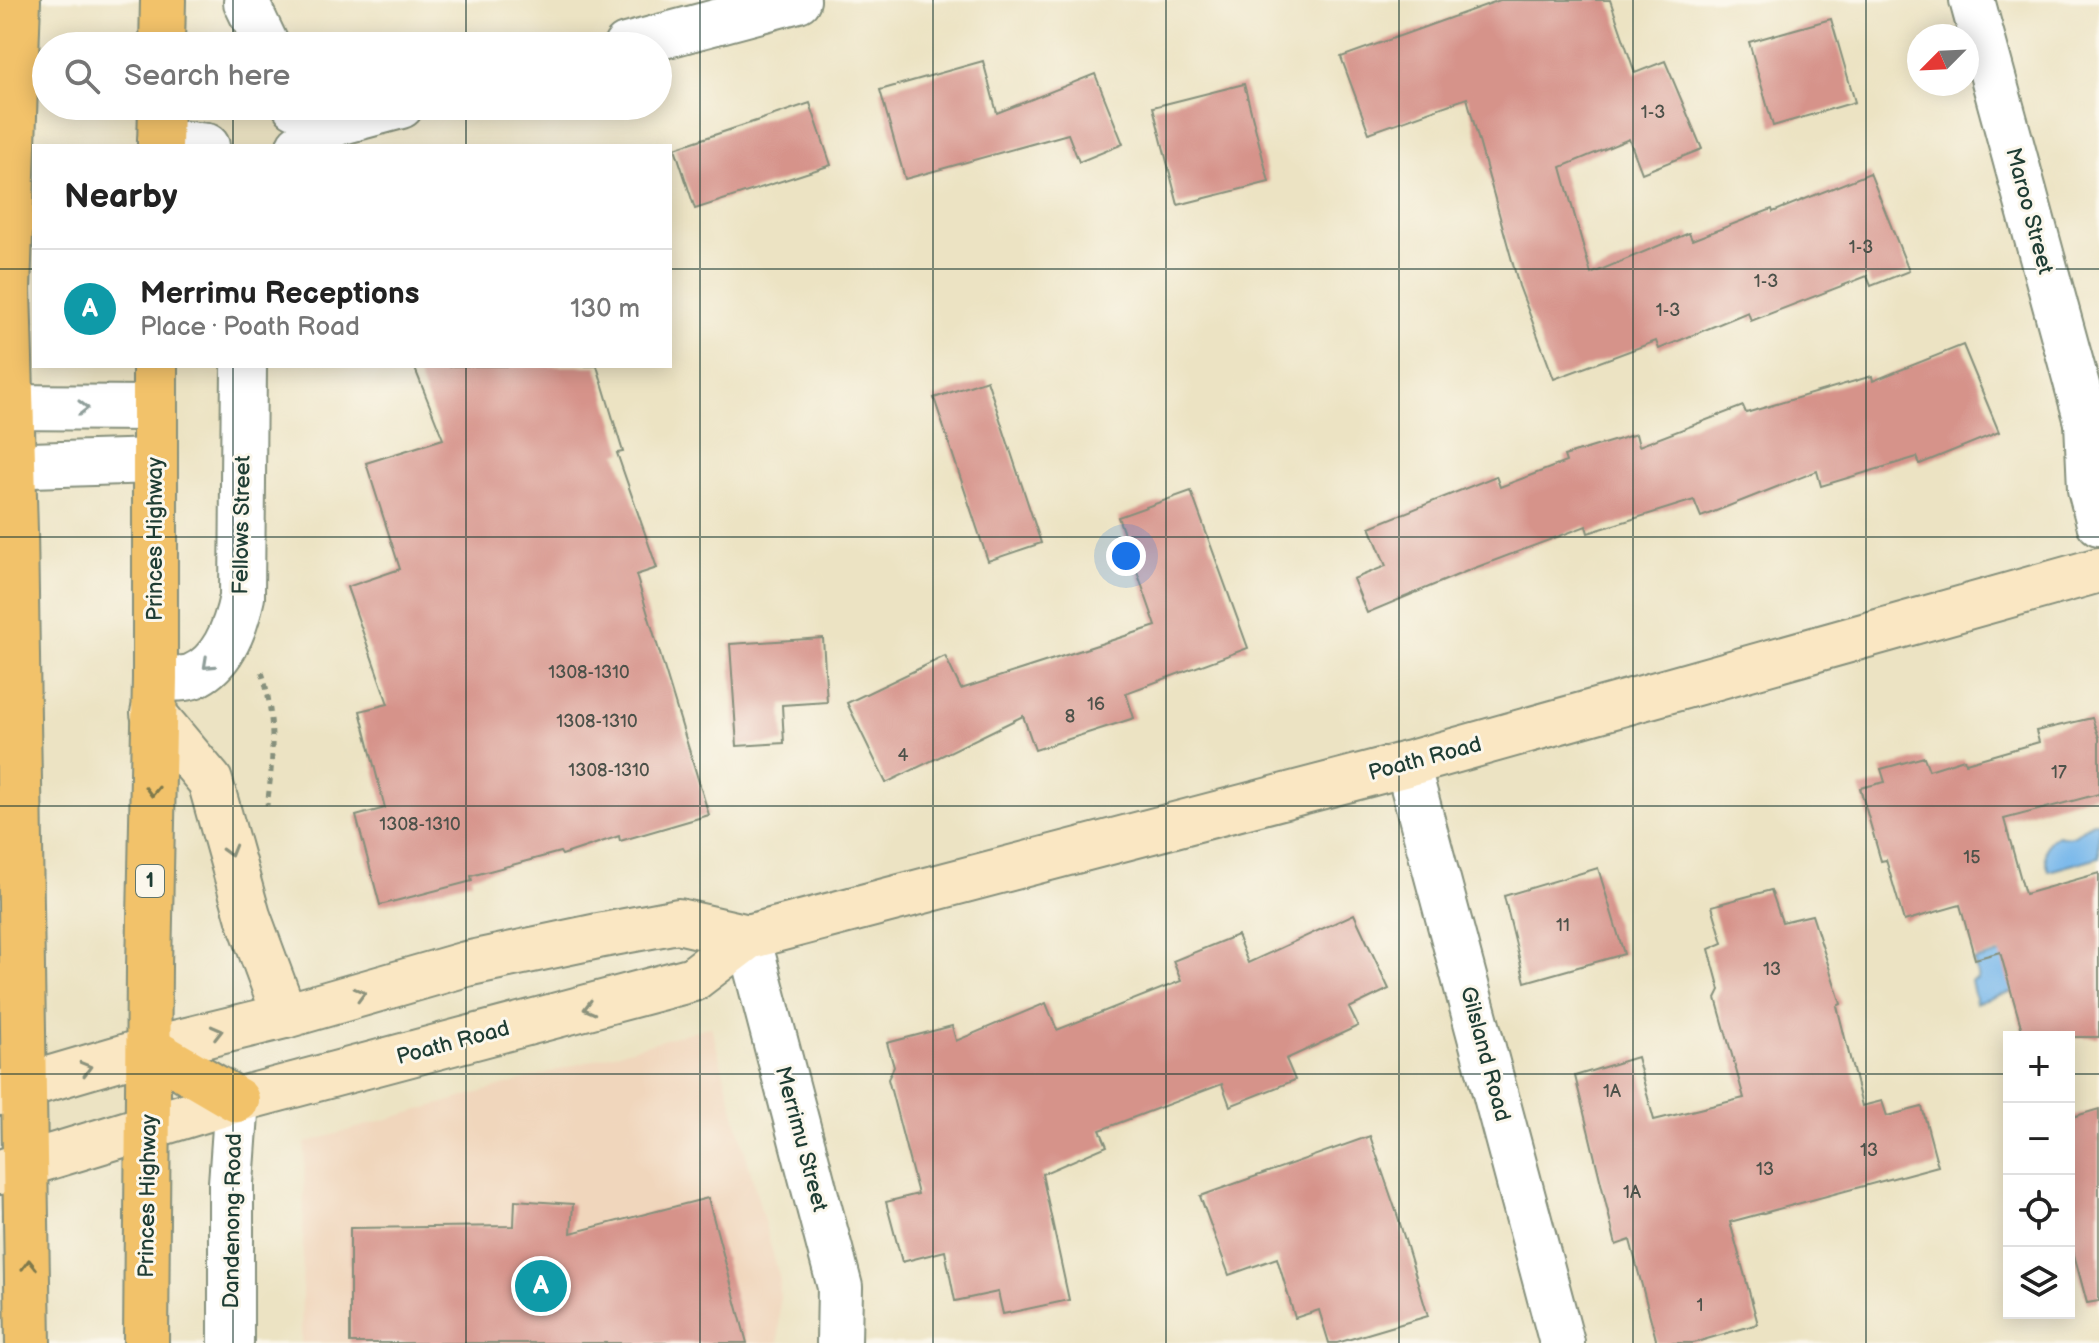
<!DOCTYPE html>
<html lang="en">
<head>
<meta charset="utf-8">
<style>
	body { margin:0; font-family:"Balsamiq Sans",sans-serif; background:#f6f6f6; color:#222 }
	.controls { position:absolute; right:24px; bottom:24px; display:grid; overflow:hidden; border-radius:0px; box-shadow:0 4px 20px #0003 }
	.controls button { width:72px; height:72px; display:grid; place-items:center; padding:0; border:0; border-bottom:2px solid #e0e0e0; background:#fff; color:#222; font:40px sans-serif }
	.compass { position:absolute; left:1907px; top:24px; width:72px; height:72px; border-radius:50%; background:#fff; box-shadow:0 4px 20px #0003; rotate:246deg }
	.you { position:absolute; left:1126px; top:556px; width:28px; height:28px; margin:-20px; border:6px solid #fff; border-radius:50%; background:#1a73e8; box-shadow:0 0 0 12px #1a73e833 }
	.badge { display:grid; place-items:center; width:52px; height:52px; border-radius:50%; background:#2563eb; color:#fff; font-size:26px; font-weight:700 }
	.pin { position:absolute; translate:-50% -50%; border:4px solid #fff; box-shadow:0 2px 8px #0006 }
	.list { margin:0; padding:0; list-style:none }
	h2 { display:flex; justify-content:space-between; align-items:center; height:104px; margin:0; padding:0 32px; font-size:34px }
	h2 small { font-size:26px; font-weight:400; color:#767676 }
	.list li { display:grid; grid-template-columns:52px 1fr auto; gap:24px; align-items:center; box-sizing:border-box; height:120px; padding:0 32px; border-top:2px solid #e0e0e0 }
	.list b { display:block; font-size:30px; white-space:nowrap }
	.list p { margin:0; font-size:26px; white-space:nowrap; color:#767676 }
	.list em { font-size:26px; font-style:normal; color:#767676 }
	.icon { flex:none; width:44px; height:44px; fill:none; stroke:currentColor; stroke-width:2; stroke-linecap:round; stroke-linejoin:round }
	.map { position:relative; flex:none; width:2099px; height:1343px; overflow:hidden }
	.search { position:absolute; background:#fff; box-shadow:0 4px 20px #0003; left:32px; top:32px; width:640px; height:88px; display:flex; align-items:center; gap:20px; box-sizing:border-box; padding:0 28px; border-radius:44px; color:#767676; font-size:30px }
	.panel { position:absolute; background:#fff; box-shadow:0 4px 20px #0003; left:32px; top:144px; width:640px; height:224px; border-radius:0px }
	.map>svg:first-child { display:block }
	.built { fill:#f0d6bc }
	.water { fill:#77b7eb; stroke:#4b7a90; stroke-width:2 }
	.building { fill:#d6938a }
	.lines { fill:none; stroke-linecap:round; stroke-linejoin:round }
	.street-casing { stroke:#86907c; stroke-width:48 }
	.secondary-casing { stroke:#86907c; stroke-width:48 }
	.highway-casing { stroke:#86907c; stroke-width:48 }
	.path { stroke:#86907c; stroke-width:5; stroke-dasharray:6 6; stroke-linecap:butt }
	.street { stroke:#fff; stroke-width:44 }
	.secondary { stroke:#fae7c3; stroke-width:44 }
	.highway { stroke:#f2c26a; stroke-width:44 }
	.oneway { stroke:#8f9e9a }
	.oneway2 { stroke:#7e794c }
	.oneway3 { stroke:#8c927c }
	.grid { fill:none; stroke:#1f3d34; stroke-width:2; stroke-opacity:0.55 }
	.labels { text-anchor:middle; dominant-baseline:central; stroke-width:6; stroke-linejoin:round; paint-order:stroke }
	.number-label { font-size:18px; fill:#4d524a }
	.shield { fill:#fbf7ec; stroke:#61756b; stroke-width:2 }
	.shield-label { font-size:20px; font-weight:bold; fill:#1f3d34 }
	.street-label { font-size:22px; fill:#1f3d34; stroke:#fbf7ec }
</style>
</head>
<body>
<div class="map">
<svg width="2099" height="1343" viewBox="0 0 2099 1343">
	<rect width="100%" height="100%" fill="#fbf7ec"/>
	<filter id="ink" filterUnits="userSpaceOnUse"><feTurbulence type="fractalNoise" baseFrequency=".0125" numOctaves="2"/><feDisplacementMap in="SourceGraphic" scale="16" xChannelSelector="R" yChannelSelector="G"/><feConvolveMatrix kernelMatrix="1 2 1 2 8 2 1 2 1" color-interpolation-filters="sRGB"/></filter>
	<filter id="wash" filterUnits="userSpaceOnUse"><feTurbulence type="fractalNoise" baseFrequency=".006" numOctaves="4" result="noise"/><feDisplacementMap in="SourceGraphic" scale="32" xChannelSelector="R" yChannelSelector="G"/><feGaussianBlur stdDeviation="1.8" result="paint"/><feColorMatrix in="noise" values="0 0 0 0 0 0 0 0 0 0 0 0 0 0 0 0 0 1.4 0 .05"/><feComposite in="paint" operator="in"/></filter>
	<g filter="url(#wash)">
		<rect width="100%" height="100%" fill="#ece3c3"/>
		<polygon class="built" points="711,1026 780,1280 779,1343 301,1343 305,1143"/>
		<g class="water">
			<path d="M2093,822H2099V857L2049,871C2044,856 2042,843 2058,835C2079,841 2076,829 2093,822Z"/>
			<polygon points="2031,946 2040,984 1976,1003 1971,981 1978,979 1974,961"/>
		</g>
		<g id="blocks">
			<g class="building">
				<polygon points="1500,0 1610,0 1635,73 1665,61 1702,149 1642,173 1629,139 1561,167 1591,274 1689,233 1692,240 1772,209 1773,212 1870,173 1909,271 1871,286 1867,276 1751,321 1748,312 1659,349 1656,341 1554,379 1519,286 1467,98 1369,133 1341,57"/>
				<polygon points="1831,19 1855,102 1773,126 1749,42"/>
				<polygon points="983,61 997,113 1095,74 1123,144 1079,162 1068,134 905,179 880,90"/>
				<polygon points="1244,84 1269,182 1178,205 1153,107"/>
				<polygon points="810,103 831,165 695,209 675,148"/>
				<polygon points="1963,345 1999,432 1920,464 1917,457 1821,486 1817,471 1701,517 1694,500 1588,533 1586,526 1472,569 1367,613 1353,579 1386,566 1370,527 1496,476 1500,487 1566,462 1564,456 1636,434 1639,446 1743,406 1746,413 1872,376 1873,381"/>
				<polygon points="414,366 597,366 623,452 617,453 657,568 636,575 709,815 620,841 619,836 562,855 560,852 471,876 472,881 380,905 356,816 385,808 360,711 388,704 347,587 400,569 366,463 443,439"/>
				<polygon points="987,380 1041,543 988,561 934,398"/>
				<polygon points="1191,491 1248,648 1126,693 1134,718 1035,750 1023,716 886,783 847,703 945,656 961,689 1156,626 1118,517"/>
				<polygon points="823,638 827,702 782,705 784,743 737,746 730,644"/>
				<polygon points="2092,718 2099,738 2099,794 2004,819 2025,894 2099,873 2099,1037 2024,1037 2000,952 1975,959 1960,905 1904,921 1886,860 1881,861 1860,788 1885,782 1881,769 1924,757 1929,770 1964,759 1966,763 2039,742 2036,731"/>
				<polygon points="1598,868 1624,954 1525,982 1504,896"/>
				<polygon points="1771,890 1782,922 1812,915 1841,1004 1837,1006 1862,1106 1882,1101 1887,1116 1922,1107 1938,1166 1730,1222 1758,1324 1693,1343 1657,1343 1630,1240 1616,1245 1575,1076 1637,1057 1654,1120 1744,1098 1716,998 1720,990 1709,949 1723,943 1712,906"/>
				<polygon points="1354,914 1389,989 1349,1008 1358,1026 1286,1059 1295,1080 1230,1106 1222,1084 1100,1130 1107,1146 1042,1174 1069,1300 1003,1314 998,1292 955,1301 945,1251 902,1262 886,1202 918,1194 888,1079 894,1067 887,1043 952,1026 956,1041 1046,1003 1057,1030 1181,981 1173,961 1237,935 1248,963"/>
				<polygon points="2099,1109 2099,1301 2087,1303 2069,1236 2069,1118"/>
				<polygon points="1370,1136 1398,1217 1428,1316 1337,1343 1329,1343 1319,1310 1295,1318 1277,1258 1229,1275 1200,1196"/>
				<polygon points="708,1198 747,1343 350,1343 350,1228 514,1226 515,1200 573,1204 571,1233"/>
			</g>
		</g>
	</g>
	<g filter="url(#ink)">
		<use href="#blocks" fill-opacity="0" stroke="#86907c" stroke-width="2"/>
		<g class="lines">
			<g class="street-casing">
				<g id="street">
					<polyline points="1972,0 2087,422 2099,445"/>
					<polyline points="246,2 267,46"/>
					<polyline points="626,46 798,0"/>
					<polyline points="295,106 334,124"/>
					<polyline points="160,141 207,146"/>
					<polyline points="299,146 318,138 334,124 401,106"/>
					<polyline points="0,407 155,408"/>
					<polyline points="2087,422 2090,489 2099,523"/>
					<polyline points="0,466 155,461"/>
					<path d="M155,678C166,678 183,680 193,676C223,663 236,626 242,597L244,366"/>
					<polyline points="1407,764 1562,1343"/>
					<polyline points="748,937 840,1287 839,1343"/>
					<polyline points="231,1343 231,1183 237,1100"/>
				</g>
			</g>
			<g class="secondary-casing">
				<g id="secondary">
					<polyline points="153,713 210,781 248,916 285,1016"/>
					<polyline points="0,1093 150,1049 285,1016 466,964 598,936 678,921 748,937"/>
					<polyline points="0,1172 237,1100 693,979 748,937 1407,764 2099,570"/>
				</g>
			</g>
			<g class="highway-casing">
				<g id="highway">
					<polyline points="18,0 8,290 15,531 28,1343"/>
					<polyline points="162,46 163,0"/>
					<polyline points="160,146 161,106"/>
					<polyline points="150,1049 237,1100"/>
					<polyline points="146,1343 149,967 155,678 155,366"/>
				</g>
			</g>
			<path class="path" d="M262,672C275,714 274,761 267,805"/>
			<use href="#street" class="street"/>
			<use href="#secondary" class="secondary"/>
			<use href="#highway" class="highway"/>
		</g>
		<defs><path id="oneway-chevron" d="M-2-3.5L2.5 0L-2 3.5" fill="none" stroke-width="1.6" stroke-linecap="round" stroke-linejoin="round" transform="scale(2)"/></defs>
		<g class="oneway">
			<use href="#oneway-chevron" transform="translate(83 408)"/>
			<use href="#oneway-chevron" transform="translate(208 664) rotate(137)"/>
		</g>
		<g class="oneway2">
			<use href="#oneway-chevron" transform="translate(152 791) rotate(91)"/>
			<use href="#oneway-chevron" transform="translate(29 1265) rotate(-91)"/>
		</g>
		<g class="oneway3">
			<use href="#oneway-chevron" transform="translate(230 851) rotate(74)"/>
			<use href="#oneway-chevron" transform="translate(360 994) rotate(-16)"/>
			<use href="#oneway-chevron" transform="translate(589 1008) rotate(165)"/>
			<use href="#oneway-chevron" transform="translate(217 1032) rotate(-14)"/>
			<use href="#oneway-chevron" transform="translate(86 1068) rotate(-16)"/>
		</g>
	</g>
	<path class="grid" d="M233,0V46M466,0V46M700,0V1343M933,0V1343M1166,0V1343M1399,0V1343M1633,0V1343M1866,0V1343M233,106V146M466,106V146M0,269H34M670,269H2099M233,366V1343M466,366V1343M0,537H2099M0,806H2099M0,1074H2009M2069,1074H2099"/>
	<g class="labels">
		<g class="number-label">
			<text x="1653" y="112">1-3</text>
			<text x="1861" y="247">1-3</text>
			<text x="1766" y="281">1-3</text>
			<text x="1668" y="310">1-3</text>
			<text x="589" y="672">1308-1310</text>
			<text x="1096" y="704">16</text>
			<text x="1070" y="716">8</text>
			<text x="597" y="721">1308-1310</text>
			<text x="903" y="755">4</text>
			<text x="609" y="770">1308-1310</text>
			<text x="2059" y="772">17</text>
			<text x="420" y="824">1308-1310</text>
			<text x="1972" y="857">15</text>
			<text x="1563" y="925">11</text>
			<text x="1772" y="969">13</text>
			<text x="1612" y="1091">1A</text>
			<text x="1869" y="1150">13</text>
			<text x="1765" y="1169">13</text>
			<text x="1632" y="1192">1A</text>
			<text x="1700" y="1305">1</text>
		</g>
		<rect class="shield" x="136" y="865" width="28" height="32" rx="6"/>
		<g class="shield-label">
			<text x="150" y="881">1</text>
		</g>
		<g class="street-label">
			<text transform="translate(2029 211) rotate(75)">Maroo Street</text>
			<text transform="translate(242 525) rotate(-89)">Fellows Street</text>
			<text transform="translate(155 539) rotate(-90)">Princes Highway</text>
			<text transform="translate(1425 759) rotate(-15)">Poath Road</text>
			<text transform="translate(453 1043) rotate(-15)">Poath Road</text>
			<text transform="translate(1485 1054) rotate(75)">Gilsland Road</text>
			<text transform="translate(801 1139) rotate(75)">Merrimu Street</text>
			<text transform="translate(148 1196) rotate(-89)">Princes Highway</text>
			<text transform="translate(233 1221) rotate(-89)">Dandenong Road</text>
		</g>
	</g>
</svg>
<div class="controls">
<button>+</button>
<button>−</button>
<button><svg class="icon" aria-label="locate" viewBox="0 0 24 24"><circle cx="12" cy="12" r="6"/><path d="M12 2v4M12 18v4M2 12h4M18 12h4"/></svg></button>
<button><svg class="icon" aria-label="layers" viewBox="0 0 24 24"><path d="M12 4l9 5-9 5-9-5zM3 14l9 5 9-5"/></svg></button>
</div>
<svg class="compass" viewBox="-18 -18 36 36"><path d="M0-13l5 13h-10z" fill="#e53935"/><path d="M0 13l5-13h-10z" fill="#767676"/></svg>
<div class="you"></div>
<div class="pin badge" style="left:541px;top:1286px;background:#0f9aa8">A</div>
<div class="search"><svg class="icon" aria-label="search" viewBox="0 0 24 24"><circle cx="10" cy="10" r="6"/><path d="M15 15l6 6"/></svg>Search here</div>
<section class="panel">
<h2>Nearby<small></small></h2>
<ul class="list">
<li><span class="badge" style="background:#0f9aa8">A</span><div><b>Merrimu Receptions</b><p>Place · Poath Road</p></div><em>130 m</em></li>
</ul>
</section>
</div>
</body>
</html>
